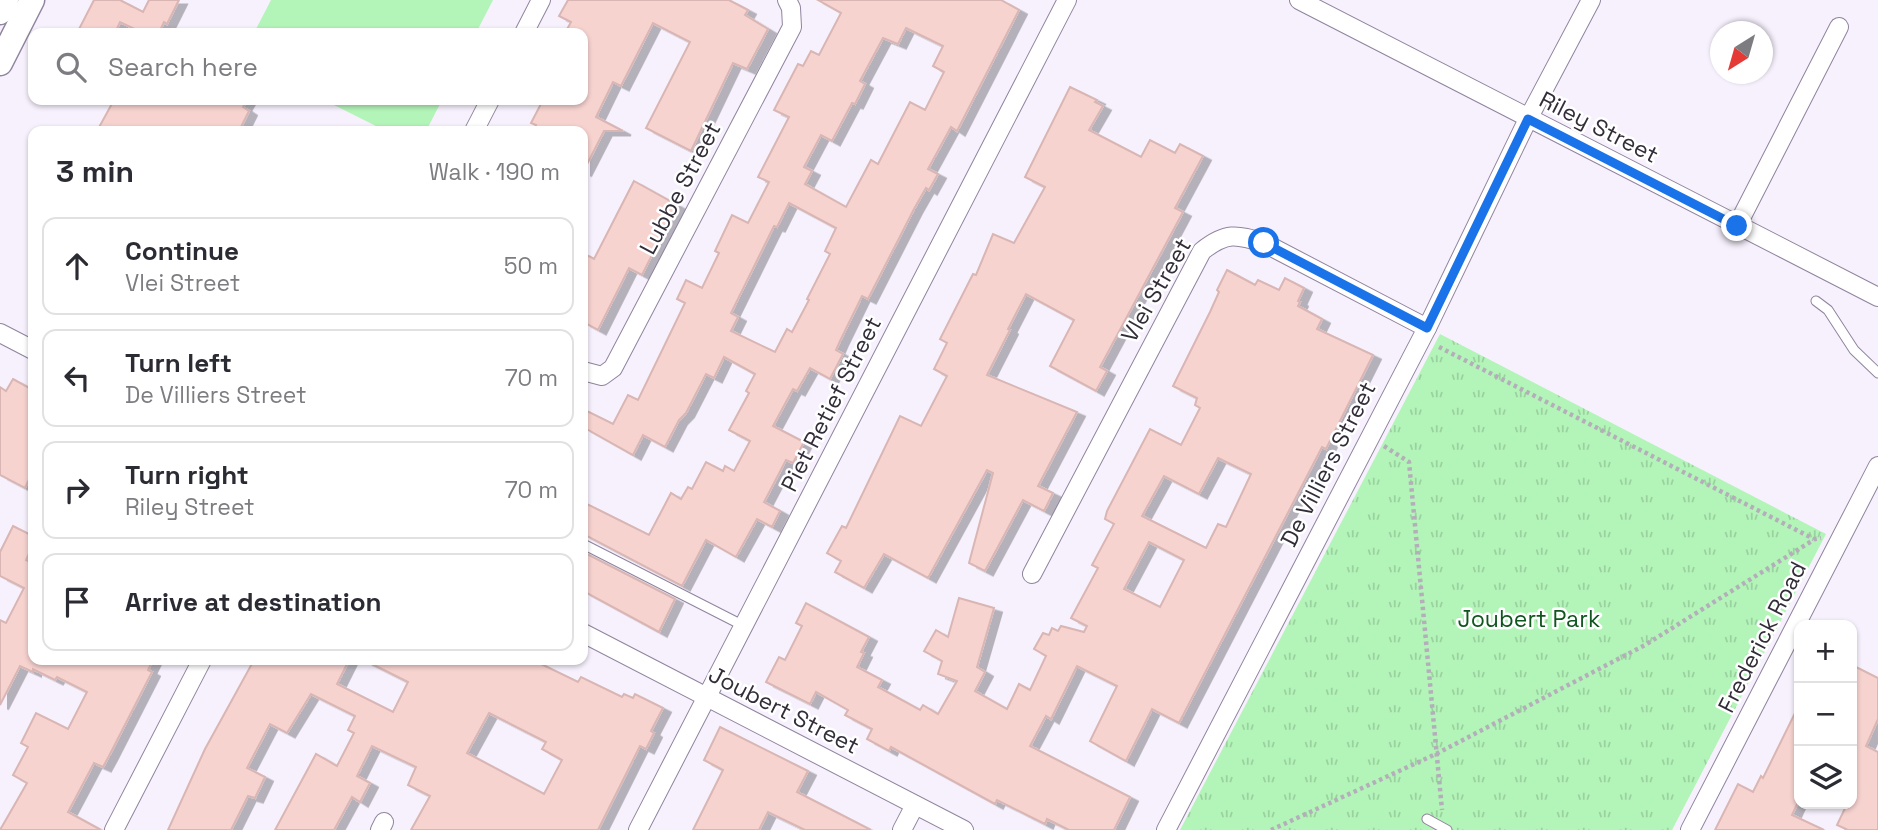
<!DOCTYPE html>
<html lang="en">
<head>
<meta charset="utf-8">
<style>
	body { margin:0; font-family:"Space Grotesk",sans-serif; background:#f2f2f3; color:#2b2b33 }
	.controls { position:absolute; right:21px; bottom:21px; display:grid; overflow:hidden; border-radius:14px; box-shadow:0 2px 5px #0004 }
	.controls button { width:63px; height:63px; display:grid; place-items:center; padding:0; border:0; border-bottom:2px solid #e1e1e2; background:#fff; color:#2b2b33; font:35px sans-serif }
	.compass { position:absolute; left:1710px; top:21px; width:63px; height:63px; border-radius:50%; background:#fff; box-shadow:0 2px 5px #0004; rotate:217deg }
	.stop { position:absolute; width:21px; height:21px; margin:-16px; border:5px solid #1a73e8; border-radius:50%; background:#fff }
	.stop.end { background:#1a73e8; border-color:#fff; box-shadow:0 2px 7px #0008 }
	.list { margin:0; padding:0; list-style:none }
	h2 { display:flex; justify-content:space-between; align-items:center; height:91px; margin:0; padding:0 28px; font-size:30px }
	h2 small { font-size:23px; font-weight:400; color:#7c7c81 }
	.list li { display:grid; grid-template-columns:46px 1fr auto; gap:21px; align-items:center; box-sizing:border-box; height:98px; margin:0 14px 14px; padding:0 14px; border:2px solid #e1e1e2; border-radius:14px }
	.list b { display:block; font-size:26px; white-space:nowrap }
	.list p { margin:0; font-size:23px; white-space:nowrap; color:#7c7c81 }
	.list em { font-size:23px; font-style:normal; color:#7c7c81 }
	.icon { flex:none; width:38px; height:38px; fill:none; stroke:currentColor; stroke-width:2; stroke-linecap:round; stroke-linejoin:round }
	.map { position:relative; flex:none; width:1878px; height:830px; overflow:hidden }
	.search { position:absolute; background:#fff; box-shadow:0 2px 5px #0004; left:28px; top:28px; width:560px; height:77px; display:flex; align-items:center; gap:18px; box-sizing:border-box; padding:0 24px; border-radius:14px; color:#7c7c81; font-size:26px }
	.panel { position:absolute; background:#fff; box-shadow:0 2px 5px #0004; left:28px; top:126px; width:560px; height:539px; border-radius:14px }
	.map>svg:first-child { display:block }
	.grass { fill:url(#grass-tufts) }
	.garden { fill:#b3f4b8 }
	.building { fill:#f7d3d0; stroke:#d9b6b3; stroke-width:2; fill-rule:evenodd; filter:url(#shadow) }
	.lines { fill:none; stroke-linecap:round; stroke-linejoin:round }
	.service-casing { stroke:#90849e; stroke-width:11 }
	.minor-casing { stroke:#90849e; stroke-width:20 }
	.secondary-casing { stroke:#90849e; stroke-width:27 }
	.path { stroke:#b4aeba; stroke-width:4.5; stroke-dasharray:3.5 3.5; stroke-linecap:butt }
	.service { stroke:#fff; stroke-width:9 }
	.minor { stroke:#fff; stroke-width:18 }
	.secondary { stroke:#fff; stroke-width:24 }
	.route { stroke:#1a73e8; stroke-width:9 }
	.labels { text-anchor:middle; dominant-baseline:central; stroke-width:5; stroke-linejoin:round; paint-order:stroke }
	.street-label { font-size:23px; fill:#322d38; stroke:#fff }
	.park-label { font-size:23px; fill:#0f561e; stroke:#fff }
</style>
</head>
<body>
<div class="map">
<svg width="1878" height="830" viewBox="0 0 1878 830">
	<defs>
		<pattern id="grass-tufts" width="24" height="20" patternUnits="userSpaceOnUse" patternTransform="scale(1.75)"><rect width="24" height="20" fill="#b3f4b8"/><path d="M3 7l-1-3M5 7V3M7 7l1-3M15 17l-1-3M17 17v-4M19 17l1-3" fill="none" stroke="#9ad29f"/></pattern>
		<filter id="shadow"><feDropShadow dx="8" dy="4.5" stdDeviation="0" flood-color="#0004"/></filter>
	</defs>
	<rect width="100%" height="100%" fill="#f7f1fd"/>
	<polygon class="grass" points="1440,334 1826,534 1672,830 1180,830"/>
	<g class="garden">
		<polygon points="271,0 493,0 476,33 254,33"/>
		<polygon points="324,100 442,100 426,131 386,131"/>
	</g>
	<g class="building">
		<polygon points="94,0 120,0 143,12 149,0 179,0 167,24 164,22 159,33 143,33 120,22 115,33 77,33"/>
		<polygon points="568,0 729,0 748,10 745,15 768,29 747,69 733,63 691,151 646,128 690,42 653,23 621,86 613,82 596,117 623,131 604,131 583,172 583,131 533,131 536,125 531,123 543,100 583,100 583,33 565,33 571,22 559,16"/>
		<path d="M818,0H1001L1019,10L957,131L951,127L928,169L938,174L929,190L926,188L914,209L868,299L862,296L840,341L836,350L843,354L830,379L810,368L797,391L793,389L773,426L804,442L793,463L786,460L764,502L780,511L772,527L757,519L736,557L706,540L682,586L583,534V502L649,535L671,493L681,499L688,487L692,489L706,462L723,471L725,466L734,471L750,441L729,430L749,393L746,391L755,374L724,357L714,378L706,374L686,413L679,420L665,447L643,435L633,455L583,427V409L613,424L628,395L638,400L685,303L677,299L686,280L702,288L719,253L715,251L732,215L748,223L769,182L758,177L789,117L774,110L798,64L803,66L811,51L819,55L841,13ZM906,28L943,46L933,66L944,72L925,110L910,102L878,164L871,160L846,207L805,184L812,171L804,167L821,135L832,141L852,103L855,104L865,84L860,81L883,38L898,44ZM789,203L836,228L825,251L830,254L807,299L809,300L792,332L787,329L775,352L731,331L738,317L731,313L774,226L777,227Z"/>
		<polygon points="1070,87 1097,100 1095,102 1103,106 1089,130 1141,157 1150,140 1175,153 1180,144 1203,156 1175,208 1183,212 1100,367 1107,371 1096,391 1050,366 1074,320 1026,294 1008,329 1010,330 987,375 1077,412 1038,486 1053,493 1044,511 1023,500 985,571 969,563 993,473 987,470 928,578 884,554 864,588 835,572 841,561 827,553 842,526 846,528 900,416 921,426 947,376 934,369 947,343 940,339 973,274 976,275 993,234 1014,243 1045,187 1025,177"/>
		<polygon points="114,100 247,100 243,107 249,111 239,131 97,131"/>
		<polygon points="634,181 677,205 642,275 629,268 598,330 583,322 583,253 594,259"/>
		<path d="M1227,270L1255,285L1258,280L1279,290L1285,278L1304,288L1298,301L1300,302L1298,306L1322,319L1317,329L1373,355L1326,449L1322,447L1179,723L1152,709L1126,761L1090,741L1117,686L1077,666L1051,719L1046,716L1030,746L1130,797L1114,830H1069L1047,819L1045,824L997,800L995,804L891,747L889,751L867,739L872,729L845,715L848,710L816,692L810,704L766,682L779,657L785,660L802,626L796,623L806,603L869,637L861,652L864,653L857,667L882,680L878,687L920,710L923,705L938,714L957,681L938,674L942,661L924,651L936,630L948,637L959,598L994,608L977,667L985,672L975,691L1007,709L1019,684L1030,690L1046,656L1034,649L1043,633L1049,635L1052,628L1058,631L1061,626L1084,632L1087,626L1071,618L1098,568L1092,565L1114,524L1105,519L1107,511L1150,429L1181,445L1200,408L1195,405L1197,398L1173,386L1210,312L1219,292L1217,290ZM1218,458L1251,474L1226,527L1218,524L1206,548L1142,516L1164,476L1199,494ZM1149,542L1184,560L1160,607L1124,589Z"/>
		<polygon points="13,379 33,390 33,471 25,488 0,475 0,387 6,391"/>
		<polygon points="13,526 33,536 33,545 26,560 33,564 33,660 153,660 148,670 152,672 109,756 103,767 94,763 68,812 101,830 0,830 27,783 13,775 28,747 21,743 36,713 68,729 87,692 57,677 55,680 33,669 33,672 20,666 0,705 0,620 6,623 24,588 0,576 0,552"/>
		<polygon points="583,552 675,599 659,632 583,591"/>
		<path d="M254,660H349L337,684L393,712L408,682L364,660H533L578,682L581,677L622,697L624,694L633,698L635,694L663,708L651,731L654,733L646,749L640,746L598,830H411L430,796L408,785L416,767L372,746L357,776L370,783L360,802L352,797L334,830H275L316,754L337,766L354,733L348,730L355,716L311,694L287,733L270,724L247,768L265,777L255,798L248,796L231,830H168L205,749ZM489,713L546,742L542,749L562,760L544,794L467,753Z"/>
		<polygon points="1852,665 1878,678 1878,719 1866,746 1878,752 1878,830 1848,830 1837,825 1847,804 1852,804"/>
		<polygon points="1799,705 1799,800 1792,815 1824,830 1715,830 1738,784 1753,792 1761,776 1763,778"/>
		<polygon points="720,727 808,771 797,792 871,830 805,830 768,812 759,830 693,830 723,770 704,760"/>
	</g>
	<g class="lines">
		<g class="service-casing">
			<g id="service">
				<polyline points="1816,301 1828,310 1854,350 1878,373"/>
				<polyline points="583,544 744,626"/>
				<polyline points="1427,819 1447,830"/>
			</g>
		</g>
		<g class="minor-casing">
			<g id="minor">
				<polyline points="1299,0 1878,297"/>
				<polyline points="524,33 541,0"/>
				<polyline points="474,131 490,100"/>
				<polyline points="1737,226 1839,27"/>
				<polyline points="0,333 33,350"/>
				<polyline points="583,371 602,376 613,368 792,27 791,8 787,0"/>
				<path d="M1032,574L1202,251C1226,232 1236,234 1264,243L1427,328"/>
				<polyline points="583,633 964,830"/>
				<polyline points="114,830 202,660"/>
				<polyline points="380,830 384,822"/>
				<polyline points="638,830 1067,0"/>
				<polyline points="902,830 915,805"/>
				<polyline points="1166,830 1427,328 1528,119 1591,0"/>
				<polyline points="1690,830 1878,466"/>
			</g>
		</g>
		<g class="secondary-casing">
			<g id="secondary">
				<polyline points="0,12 6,0"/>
				<polyline points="0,63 32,0"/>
			</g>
		</g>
		<g class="path">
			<polyline points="1439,347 1814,539"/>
			<polyline points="1384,446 1409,462 1442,810"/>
			<polyline points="1271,830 1436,754 1645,645 1815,539 1821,538"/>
		</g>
		<use href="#service" class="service"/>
		<use href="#minor" class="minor"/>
		<use href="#secondary" class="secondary"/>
	</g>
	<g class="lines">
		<polyline class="route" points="1264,243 1427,328 1528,119 1737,226"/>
	</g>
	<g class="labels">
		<g class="street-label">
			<text transform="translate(1599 127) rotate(27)">Riley Street</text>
			<text transform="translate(680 188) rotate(-62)">Lubbe Street</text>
			<text transform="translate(1156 290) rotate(-60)">Vlei Street</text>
			<text transform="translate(831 404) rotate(-63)">Piet Retief Street</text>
			<text transform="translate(1328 464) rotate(-63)">De Villiers Street</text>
			<text transform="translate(1762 637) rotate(-63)">Frederick Road</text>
			<text transform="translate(784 710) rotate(27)">Joubert Street</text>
		</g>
		<g class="park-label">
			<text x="1529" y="619">Joubert Park</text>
		</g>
	</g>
</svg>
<div class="controls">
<button>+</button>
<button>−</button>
<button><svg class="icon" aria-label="layers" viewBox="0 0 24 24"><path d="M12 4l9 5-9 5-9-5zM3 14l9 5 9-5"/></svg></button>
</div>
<svg class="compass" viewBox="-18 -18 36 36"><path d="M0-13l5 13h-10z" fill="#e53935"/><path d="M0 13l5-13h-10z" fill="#7c7c81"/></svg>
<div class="stop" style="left:1264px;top:243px"></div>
<div class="stop end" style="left:1737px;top:226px"></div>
<div class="search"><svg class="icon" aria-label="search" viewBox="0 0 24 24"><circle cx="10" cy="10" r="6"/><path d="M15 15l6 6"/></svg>Search here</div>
<section class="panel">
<h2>3 min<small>Walk · 190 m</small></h2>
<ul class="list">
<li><svg class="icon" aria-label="ahead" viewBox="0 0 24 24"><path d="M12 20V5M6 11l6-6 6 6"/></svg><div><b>Continue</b><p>Vlei Street</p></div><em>50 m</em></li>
<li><svg class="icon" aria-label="left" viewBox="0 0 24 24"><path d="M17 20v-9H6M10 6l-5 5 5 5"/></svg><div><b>Turn left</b><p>De Villiers Street</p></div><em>70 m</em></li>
<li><svg class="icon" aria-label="right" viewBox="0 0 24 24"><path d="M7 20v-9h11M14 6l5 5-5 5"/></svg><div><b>Turn right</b><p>Riley Street</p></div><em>70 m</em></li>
<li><svg class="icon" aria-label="arrive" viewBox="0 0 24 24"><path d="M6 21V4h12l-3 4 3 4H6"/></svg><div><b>Arrive at destination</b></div></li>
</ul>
</section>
</div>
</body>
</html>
